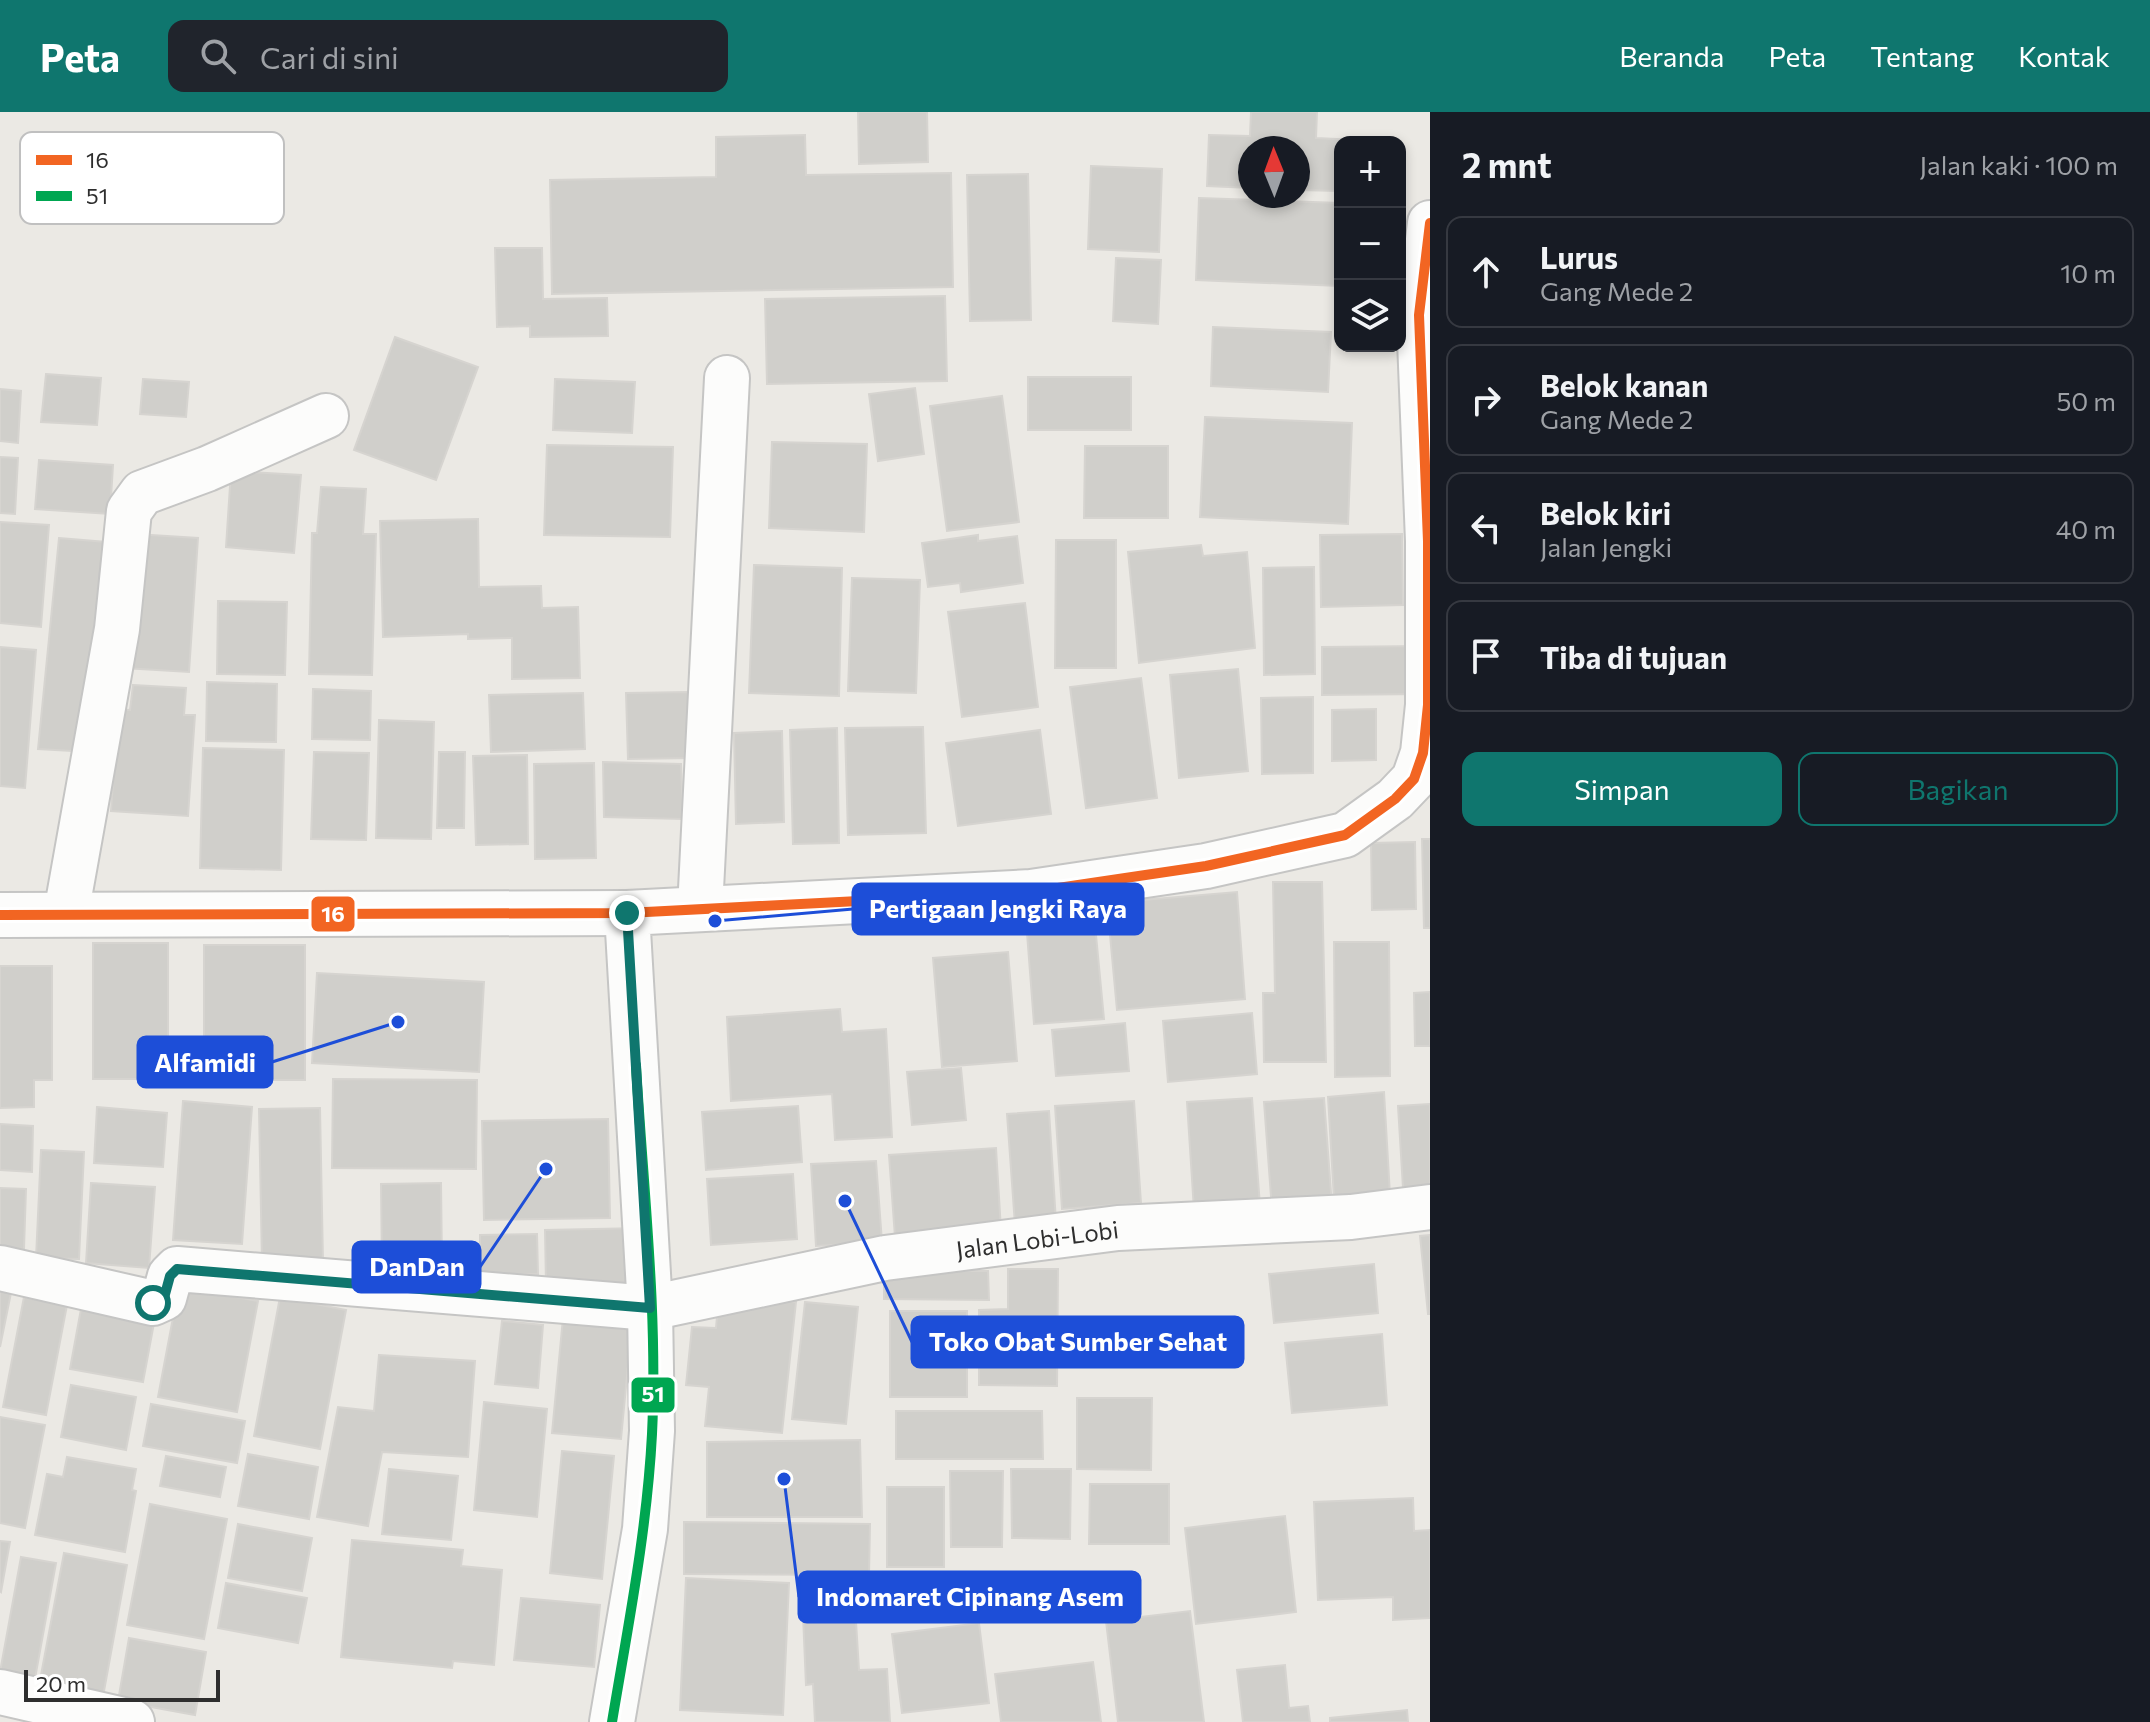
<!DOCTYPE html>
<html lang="id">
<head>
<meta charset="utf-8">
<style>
	body { margin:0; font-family:Commissioner,sans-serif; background:#20242c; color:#f1f3f6 }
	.controls { position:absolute; right:24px; top:24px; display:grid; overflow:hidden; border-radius:16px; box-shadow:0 4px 12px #0003 }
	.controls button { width:72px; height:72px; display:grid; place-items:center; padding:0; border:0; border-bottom:2px solid #363941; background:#171b24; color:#f1f3f6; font:40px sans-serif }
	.compass { position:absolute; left:1238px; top:24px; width:72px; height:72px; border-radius:50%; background:#171b24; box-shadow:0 4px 12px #0003; rotate:359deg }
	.scale { position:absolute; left:24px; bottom:20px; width:196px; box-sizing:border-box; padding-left:8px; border:4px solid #2e2e2e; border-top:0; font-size:22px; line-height:28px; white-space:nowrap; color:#2e2e2e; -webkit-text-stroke:6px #fff; paint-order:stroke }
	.stop { position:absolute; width:24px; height:24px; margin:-18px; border:6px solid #0f766e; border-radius:50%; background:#fff }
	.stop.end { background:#0f766e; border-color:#fff; box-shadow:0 2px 8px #0008 }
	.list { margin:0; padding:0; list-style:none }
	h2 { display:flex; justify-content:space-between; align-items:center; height:104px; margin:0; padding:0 32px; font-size:34px }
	h2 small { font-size:26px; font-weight:400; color:#9ea1a6 }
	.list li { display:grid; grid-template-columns:52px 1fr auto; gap:24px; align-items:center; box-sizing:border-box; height:112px; margin:0 16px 16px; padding:0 16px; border:2px solid #363941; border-radius:16px }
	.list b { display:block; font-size:30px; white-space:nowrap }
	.list p { margin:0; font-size:26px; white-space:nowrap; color:#9ea1a6 }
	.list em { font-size:26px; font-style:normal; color:#9ea1a6 }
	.actions { display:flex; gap:16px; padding:24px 32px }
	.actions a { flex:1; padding:18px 0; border:2px solid #0f766e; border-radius:16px; text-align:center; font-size:28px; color:#0f766e }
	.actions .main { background:#0f766e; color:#fff }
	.icon { flex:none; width:44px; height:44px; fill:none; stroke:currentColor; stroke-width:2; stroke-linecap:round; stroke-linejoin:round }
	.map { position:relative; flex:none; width:1430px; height:1610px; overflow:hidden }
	header { display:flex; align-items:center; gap:48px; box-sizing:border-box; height:112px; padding:0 40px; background:#0f766e; color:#fff }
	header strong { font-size:38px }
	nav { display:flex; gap:44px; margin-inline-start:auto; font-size:28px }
	.search { width:560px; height:72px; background:#20242c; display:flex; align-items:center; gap:20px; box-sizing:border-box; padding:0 28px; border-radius:16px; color:#9ea1a6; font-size:30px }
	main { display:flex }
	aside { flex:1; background:#171b24 }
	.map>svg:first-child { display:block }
	.building { fill:#d0cfcb; stroke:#d6d4d0; stroke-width:2 }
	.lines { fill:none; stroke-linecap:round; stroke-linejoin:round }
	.minor-casing { stroke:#c5c5c4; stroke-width:48 }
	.tertiary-casing { stroke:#c5c5c4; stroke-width:48 }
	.minor { stroke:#fcfcfb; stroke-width:44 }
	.tertiary { stroke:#fcfcfb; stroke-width:44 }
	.bus-1-casing { stroke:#fff; stroke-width:16 }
	.bus-2-casing { stroke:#fff; stroke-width:16 }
	.bus-1 { stroke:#f26522; stroke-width:10 }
	.bus-2 { stroke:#00a651; stroke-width:10 }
	.route { stroke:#0f766e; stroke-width:10 }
	.labels { text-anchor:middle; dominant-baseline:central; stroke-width:8; stroke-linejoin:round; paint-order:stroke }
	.street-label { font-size:24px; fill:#2e2e2e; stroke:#fff }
	.key { fill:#fff; stroke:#c0c0c0; stroke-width:2 }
	.key-label { font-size:22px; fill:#2e2e2e }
	.leader { fill:none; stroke:#1d4ed8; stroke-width:3 }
	.callout-dot { fill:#1d4ed8; stroke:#fff; stroke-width:3 }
	.callout { fill:#1d4ed8; stroke:#1d4ed8; stroke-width:3 }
	.callout-label { font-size:26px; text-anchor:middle; font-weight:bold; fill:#fff }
	.line-badge { stroke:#fff; stroke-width:3 }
	.badge-label { font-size:22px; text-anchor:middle; font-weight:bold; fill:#fff }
</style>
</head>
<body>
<header>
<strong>Peta</strong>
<div class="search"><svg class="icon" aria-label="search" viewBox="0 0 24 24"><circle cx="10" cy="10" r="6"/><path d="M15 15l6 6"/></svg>Cari di sini</div>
<nav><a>Beranda</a><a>Peta</a><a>Tentang</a><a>Kontak</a></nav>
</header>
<main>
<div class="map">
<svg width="1430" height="1610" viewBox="0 0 1430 1610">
	<rect width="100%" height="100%" fill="#ebe9e4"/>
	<g class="building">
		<polygon points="858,0 927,0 928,50 859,52"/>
		<polygon points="1251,0 1317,0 1316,26 1358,28 1340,30 1340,79 1298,78 1298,36 1250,36 1250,76 1207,74 1209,23 1250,24"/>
		<polygon points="805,23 806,63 951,61 953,175 552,182 550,68 716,65 716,25"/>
		<polygon points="1091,54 1162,57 1159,140 1088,137"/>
		<polygon points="1028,62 1031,208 970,209 967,63"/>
		<polygon points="1199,86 1340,91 1339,174 1196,168"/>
		<polygon points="495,136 542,136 543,187 607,186 608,224 530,225 530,214 497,215"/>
		<polygon points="1116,146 1161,148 1158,212 1113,209"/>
		<polygon points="945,184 947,269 767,272 765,187"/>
		<polygon points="1213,215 1331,220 1328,280 1211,274"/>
		<polygon points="395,225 478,255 436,368 354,338"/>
		<polygon points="46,262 101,266 97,313 41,310"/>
		<rect x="1028" y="265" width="103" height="53"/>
		<polygon points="143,267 189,270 186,305 140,302"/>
		<polygon points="555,267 635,270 632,321 553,318"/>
		<polygon points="915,276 924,342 878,349 869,282"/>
		<polygon points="0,277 21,279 18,331 0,329"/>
		<polygon points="1002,284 1019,410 947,419 930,294"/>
		<polygon points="1205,305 1352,311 1348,412 1200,405"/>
		<polygon points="772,330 867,332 864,420 769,416"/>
		<polygon points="547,333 673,335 670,425 544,423"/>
		<polygon points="1085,334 1168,334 1168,406 1084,406"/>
		<polygon points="0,345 18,346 15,402 0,401"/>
		<polygon points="39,348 113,353 110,402 35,397"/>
		<polygon points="231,359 301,363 294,441 226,435"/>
		<polygon points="321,375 366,377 363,422 376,422 372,563 309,562 312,421 317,421"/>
		<polygon points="478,407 479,475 541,474 542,496 578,495 580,566 512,567 512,526 468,527 468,522 383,525 380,409"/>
		<polygon points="0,410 49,413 41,515 0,511"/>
		<polygon points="135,422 198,426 189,560 124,556"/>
		<polygon points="1402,422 1403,493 1321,495 1320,423"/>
		<polygon points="978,423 978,429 1017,424 1023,471 961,480 960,471 928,475 922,431"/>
		<polygon points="59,426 106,430 90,640 38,637"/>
		<polygon points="1056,428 1116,428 1116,556 1055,556"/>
		<polygon points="1201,433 1203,444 1247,440 1255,536 1139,551 1128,440"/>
		<polygon points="754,453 842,456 839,584 749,581"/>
		<polygon points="1314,455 1315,562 1264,563 1263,456"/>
		<polygon points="852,466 920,468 916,581 848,579"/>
		<polygon points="218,489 287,490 285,563 217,562"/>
		<polygon points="1025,491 1038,595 962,605 948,500"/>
		<polygon points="1424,534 1425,582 1322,583 1322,535"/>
		<polygon points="0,535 36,538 25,676 0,674"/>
		<polygon points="1238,557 1248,659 1179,666 1170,563"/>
		<polygon points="1141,566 1157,686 1086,696 1070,575"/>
		<polygon points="207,570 277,572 276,630 206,629"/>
		<polygon points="133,573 186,576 184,603 195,603 188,704 111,699 118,597 130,598"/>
		<polygon points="313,577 371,579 370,628 312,627"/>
		<polygon points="690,580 693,646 628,647 626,581"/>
		<polygon points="583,581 585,637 491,640 489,583"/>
		<polygon points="1313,585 1313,661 1262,662 1261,586"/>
		<polygon points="1376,597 1376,648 1332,649 1332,598"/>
		<polygon points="379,608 434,610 431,727 376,726"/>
		<polygon points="923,615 926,721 848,723 845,616"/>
		<polygon points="837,616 839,731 793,732 790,618"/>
		<polygon points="1040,618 1051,702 958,714 946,631"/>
		<polygon points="782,619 784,710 736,712 734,621"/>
		<polygon points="203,636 284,638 281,758 200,756"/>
		<polygon points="314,640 369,641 366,728 311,727"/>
		<polygon points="439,640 465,640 464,716 437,716"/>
		<polygon points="527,643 528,732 476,733 473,644"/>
		<polygon points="603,650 681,652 683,707 604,705"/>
		<polygon points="594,651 596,746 535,747 534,652"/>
		<polygon points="1422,727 1430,727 1430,816 1424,816"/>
		<polygon points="1415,730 1416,797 1372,798 1371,731"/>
		<polygon points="1273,770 1322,770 1326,950 1264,950 1263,881 1275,881"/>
		<polygon points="1237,780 1245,887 1117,898 1107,791"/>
		<polygon points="1094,802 1104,907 1034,912 1026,808"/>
		<polygon points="1334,830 1389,830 1390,964 1335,965"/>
		<rect x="93" y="831" width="75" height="136"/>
		<rect x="204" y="833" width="101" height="135"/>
		<polygon points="1008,840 1017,949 942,955 933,846"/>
		<polygon points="0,854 52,854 52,968 34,968 34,995 0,996"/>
		<polygon points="317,861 484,870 479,960 312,951"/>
		<polygon points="1430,880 1430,934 1415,934 1414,881"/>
		<polygon points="840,897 842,920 886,917 892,1025 835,1028 832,982 731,989 727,905"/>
		<polygon points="1252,901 1257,962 1168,970 1163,909"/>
		<polygon points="1125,911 1129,959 1056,964 1052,918"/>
		<polygon points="961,956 966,1008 912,1013 907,960"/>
		<polygon points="333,967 477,968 476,1057 332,1056"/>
		<polygon points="1384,980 1390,1083 1334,1087 1328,985"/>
		<polygon points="1252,986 1260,1094 1194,1098 1187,990"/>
		<polygon points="1324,986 1332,1094 1272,1098 1264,990"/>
		<polygon points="183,989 252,995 242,1132 173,1128"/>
		<polygon points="1134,989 1141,1091 1062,1097 1055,994"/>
		<polygon points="1430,992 1430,1074 1403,1076 1398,994"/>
		<polygon points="798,994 802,1050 706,1058 702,1000"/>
		<polygon points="97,995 167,1001 163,1055 94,1051"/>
		<polygon points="320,996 323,1150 262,1151 259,997"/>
		<polygon points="1049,999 1056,1110 1015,1113 1007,1002"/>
		<polygon points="608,1007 610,1106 484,1108 482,1009"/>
		<polygon points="0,1012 33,1014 32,1060 0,1058"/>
		<polygon points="996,1036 1001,1118 895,1125 889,1043"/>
		<polygon points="41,1038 84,1040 79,1147 36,1146"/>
		<polygon points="876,1049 882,1130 816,1134 811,1052"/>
		<polygon points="793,1062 797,1127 711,1133 707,1067"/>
		<polygon points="91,1071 155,1075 149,1156 86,1151"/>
		<polygon points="441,1071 442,1153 382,1154 381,1072"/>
		<polygon points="0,1076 26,1077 24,1137 0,1136"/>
		<polygon points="642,1116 643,1171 546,1173 545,1118"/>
		<polygon points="537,1122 538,1162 480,1163 480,1123"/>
		<polygon points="1430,1123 1430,1202 1428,1202 1420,1124"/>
		<polygon points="1374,1152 1378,1201 1274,1211 1269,1162"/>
		<polygon points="1008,1157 1058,1157 1057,1274 979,1273 979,1198 1008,1197"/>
		<polygon points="884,1159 988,1159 989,1188 884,1187"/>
		<polygon points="0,1169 13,1171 0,1235"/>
		<polygon points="179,1174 258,1189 237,1300 158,1285"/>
		<polygon points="719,1182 796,1190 782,1321 705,1314 709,1275 686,1273 692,1215 716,1216"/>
		<polygon points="24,1185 67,1193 46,1303 3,1295"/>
		<polygon points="280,1185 346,1198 320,1337 254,1324"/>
		<polygon points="805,1190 858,1195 846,1312 792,1307"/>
		<polygon points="81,1197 154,1211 143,1270 70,1257"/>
		<rect x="890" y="1199" width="77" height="86"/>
		<polygon points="563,1206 632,1212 621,1327 552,1321"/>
		<polygon points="502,1209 543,1213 538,1276 495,1272"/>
		<polygon points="1382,1222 1387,1293 1292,1301 1285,1231"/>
		<polygon points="379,1243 475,1249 468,1345 382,1340 368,1414 317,1405 338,1295 374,1299"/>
		<polygon points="71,1273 136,1285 126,1338 61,1325"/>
		<polygon points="1077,1286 1152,1286 1151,1358 1077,1357"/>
		<polygon points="484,1290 547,1297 537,1405 474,1398"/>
		<polygon points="151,1292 245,1309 237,1351 143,1334"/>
		<polygon points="896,1299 1042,1299 1043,1347 896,1347"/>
		<polygon points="0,1305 45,1313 25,1416 0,1411"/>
		<polygon points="860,1328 862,1405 707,1405 707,1330"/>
		<polygon points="562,1339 614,1344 602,1467 550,1461"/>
		<polygon points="248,1342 318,1355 309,1407 238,1394"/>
		<polygon points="166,1344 226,1355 220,1385 160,1374"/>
		<polygon points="67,1345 136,1357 132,1378 136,1379 125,1440 35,1423 47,1362 63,1365"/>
		<polygon points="389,1357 458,1364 451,1428 382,1422"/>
		<polygon points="1011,1357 1071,1357 1070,1427 1012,1426"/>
		<polygon points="950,1359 1003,1359 1002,1435 951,1435"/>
		<polygon points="1090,1372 1169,1372 1169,1432 1089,1432"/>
		<rect x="887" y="1375" width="57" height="80"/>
		<polygon points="1413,1386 1414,1419 1430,1418 1430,1506 1393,1508 1393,1485 1318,1488 1314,1390"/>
		<polygon points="150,1392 227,1407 204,1527 127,1513"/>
		<polygon points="1285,1404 1296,1500 1196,1512 1185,1416"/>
		<polygon points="684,1410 870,1412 869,1463 684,1462"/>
		<polygon points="238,1412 312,1426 302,1479 228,1466"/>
		<polygon points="352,1428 463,1438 461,1454 502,1458 494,1553 453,1549 452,1556 341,1545"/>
		<polygon points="0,1429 10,1430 1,1480 0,1479"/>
		<polygon points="64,1441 127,1453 102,1590 38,1579"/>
		<polygon points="21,1445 56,1451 34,1572 0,1560"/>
		<polygon points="686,1466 789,1471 783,1603 680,1598"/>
		<polygon points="226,1471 307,1486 298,1531 218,1516"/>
		<polygon points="854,1477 859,1558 887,1557 890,1610 815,1610 813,1572 806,1573 802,1480"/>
		<polygon points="521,1486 600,1493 594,1555 514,1548"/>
		<polygon points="1190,1499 1204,1610 1118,1610 1106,1509"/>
		<polygon points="979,1511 989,1591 902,1601 892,1522"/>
		<polygon points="129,1526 206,1540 195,1603 118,1589"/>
		<polygon points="1093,1550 1101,1610 1001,1610 995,1562"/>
		<polygon points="1285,1553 1289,1596 1308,1594 1310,1610 1243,1610 1237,1558"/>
		<polygon points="1407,1598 1408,1610 1330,1610 1330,1606"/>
	</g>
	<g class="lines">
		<g class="minor-casing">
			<g id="minor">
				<polyline points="700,797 727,266"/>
				<polyline points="66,802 117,517 129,399 142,381 207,357 326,304"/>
				<polyline points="0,803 627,801"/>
				<path id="s1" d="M0,1156L153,1191L164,1186L170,1164L177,1157L650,1196L885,1146L1118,1116L1351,1105L1430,1095"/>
				<polyline points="0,1580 132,1610"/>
			</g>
		</g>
		<g class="tertiary-casing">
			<polyline id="tertiary" points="612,1610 645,1417 652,1319 650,1196 627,801 1031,780 1206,754 1345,723 1395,687 1414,667 1423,641 1428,593 1428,429 1419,203 1430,111"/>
		</g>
		<use href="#minor" class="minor"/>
		<use href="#tertiary" class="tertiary"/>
		<g class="bus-1-casing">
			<polyline id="bus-1" points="0,803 627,801 1031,780 1206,754 1345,723 1395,687 1414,667 1423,641 1428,593 1428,429 1419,203 1430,111"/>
		</g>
		<g class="bus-2-casing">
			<path id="bus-2" d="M612,1610C628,1514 647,1419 652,1322C658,1200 643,1075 636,953"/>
		</g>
		<use href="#bus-1" class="bus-1"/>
		<use href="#bus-2" class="bus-2"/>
	</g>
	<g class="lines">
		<polyline class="route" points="153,1191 164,1186 170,1164 177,1157 650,1196 627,801"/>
	</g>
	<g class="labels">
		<g class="street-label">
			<text stroke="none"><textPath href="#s1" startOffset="1070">Jalan Lobi-Lobi</textPath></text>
		</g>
	</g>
	<rect x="20" y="20" width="264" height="92" rx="12" class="key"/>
	<rect x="36" y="43" width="36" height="10" fill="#f26522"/>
	<rect x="36" y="79" width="36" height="10" fill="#00a651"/>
	<g class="key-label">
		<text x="86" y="56">16</text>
		<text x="86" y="92">51</text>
	</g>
	<path class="leader" d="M715 809L853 797M398 910L272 950M546 1057L480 1155M845 1089L912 1230M784 1367L799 1485"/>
	<g class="callout-dot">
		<circle cx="715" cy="809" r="8"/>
		<circle cx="398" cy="910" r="8"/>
		<circle cx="546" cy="1057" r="8"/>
		<circle cx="845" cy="1089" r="8"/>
		<circle cx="784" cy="1367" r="8"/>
	</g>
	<g class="callout">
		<rect x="853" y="772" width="290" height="50" rx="8"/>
		<rect x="138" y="925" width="134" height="50" rx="8"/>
		<rect x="353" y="1130" width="127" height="50" rx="8"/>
		<rect x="912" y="1205" width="331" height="50" rx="8"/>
		<rect x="799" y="1460" width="341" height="50" rx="8"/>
	</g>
	<g class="callout-label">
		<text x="998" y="806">Pertigaan Jengki Raya</text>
		<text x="205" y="960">Alfamidi</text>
		<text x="417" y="1164">DanDan</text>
		<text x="1078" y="1239">Toko Obat Sumber Sehat</text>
		<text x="970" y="1494">Indomaret Cipinang Asem</text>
	</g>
	<g class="line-badge">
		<rect x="310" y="783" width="46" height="38" rx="8" fill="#f26522"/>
		<rect x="630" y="1264" width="46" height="38" rx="8" fill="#00a651"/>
	</g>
	<g class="badge-label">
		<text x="333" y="810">16</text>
		<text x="653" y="1290">51</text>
	</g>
</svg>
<div class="controls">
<button>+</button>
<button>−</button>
<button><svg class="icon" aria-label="layers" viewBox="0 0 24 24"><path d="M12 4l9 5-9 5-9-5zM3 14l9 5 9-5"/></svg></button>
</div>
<svg class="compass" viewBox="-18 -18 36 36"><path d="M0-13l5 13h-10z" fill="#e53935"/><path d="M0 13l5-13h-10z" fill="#9ea1a6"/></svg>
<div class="scale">20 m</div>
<div class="stop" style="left:153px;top:1191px"></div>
<div class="stop end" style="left:627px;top:801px"></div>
</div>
<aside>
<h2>2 mnt<small>Jalan kaki · 100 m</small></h2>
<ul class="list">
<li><svg class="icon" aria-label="ahead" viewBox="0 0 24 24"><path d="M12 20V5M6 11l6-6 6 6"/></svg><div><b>Lurus</b><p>Gang Mede 2</p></div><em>10 m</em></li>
<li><svg class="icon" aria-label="right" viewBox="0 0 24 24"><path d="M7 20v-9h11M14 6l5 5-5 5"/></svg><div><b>Belok kanan</b><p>Gang Mede 2</p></div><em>50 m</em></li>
<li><svg class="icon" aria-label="left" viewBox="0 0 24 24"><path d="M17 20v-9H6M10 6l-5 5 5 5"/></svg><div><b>Belok kiri</b><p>Jalan Jengki</p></div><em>40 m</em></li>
<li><svg class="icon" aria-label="arrive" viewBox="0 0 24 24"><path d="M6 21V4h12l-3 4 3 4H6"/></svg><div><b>Tiba di tujuan</b></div></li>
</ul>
<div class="actions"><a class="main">Simpan</a><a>Bagikan</a></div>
</aside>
</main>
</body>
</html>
